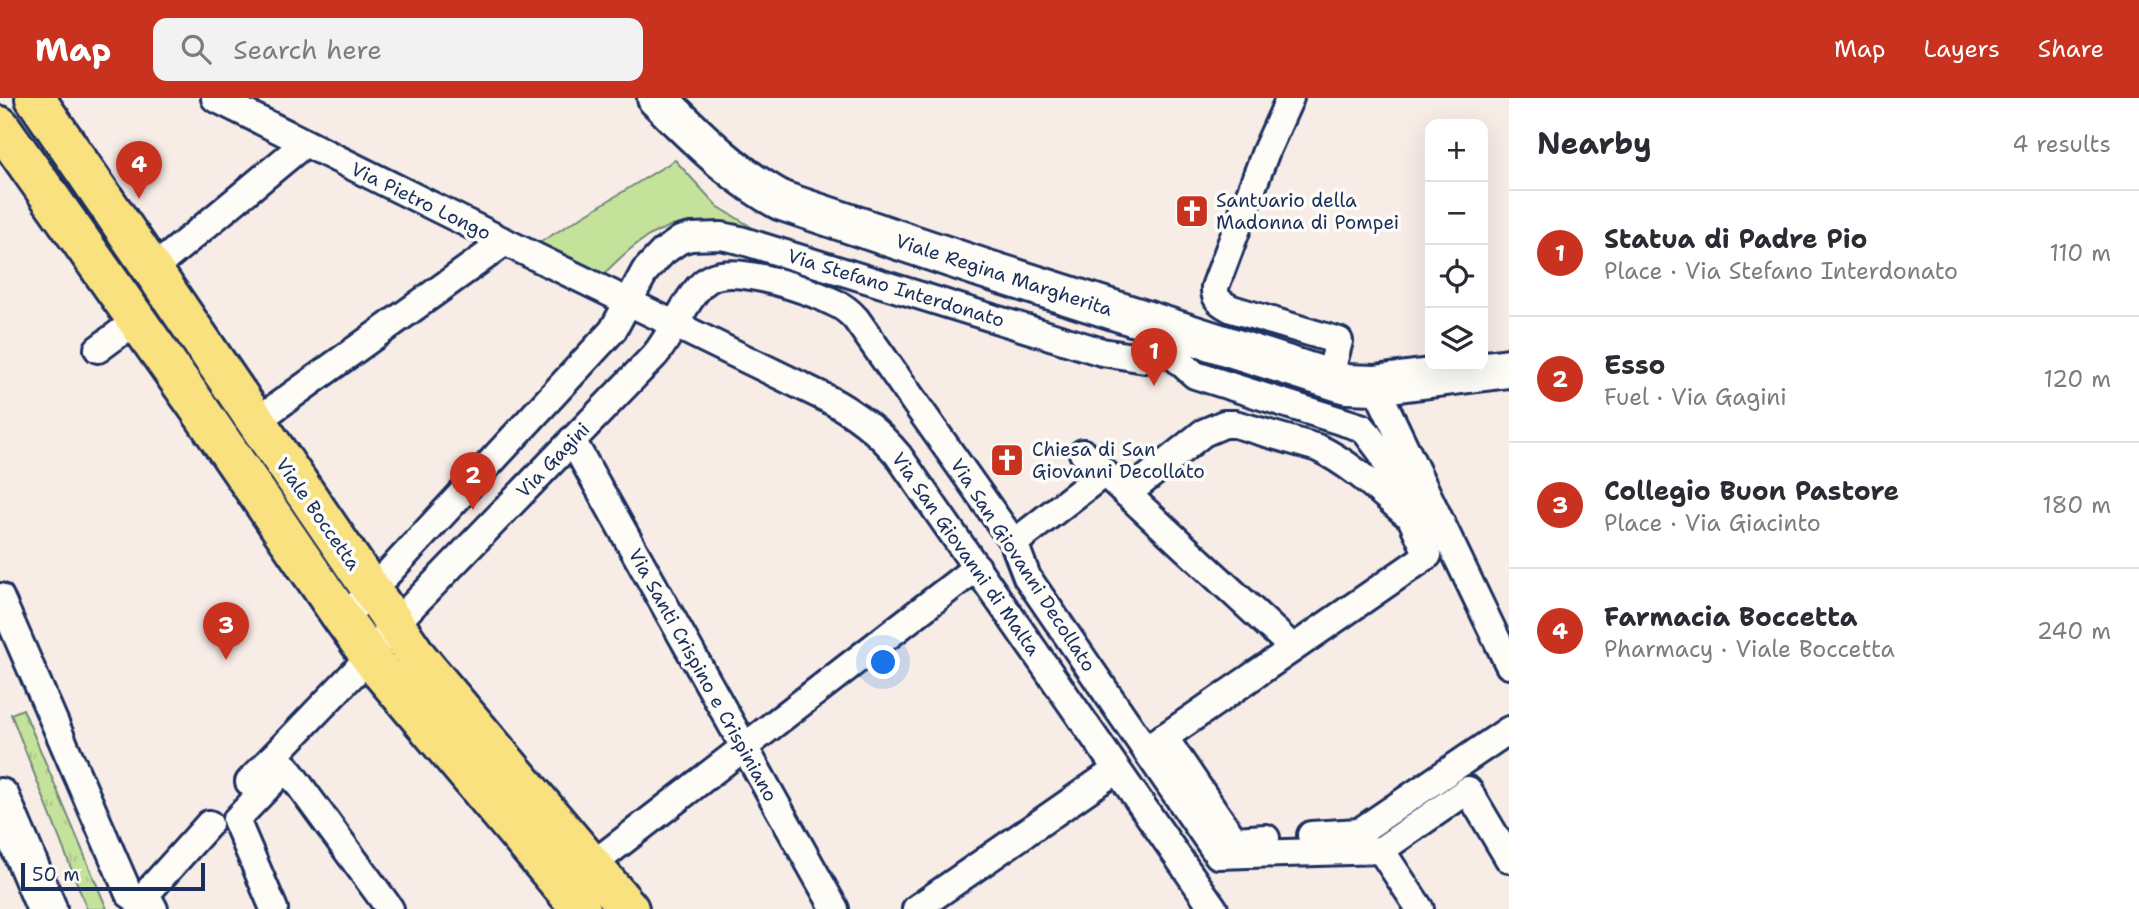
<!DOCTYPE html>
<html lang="en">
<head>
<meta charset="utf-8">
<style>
	body { margin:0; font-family:"Shantell Sans",sans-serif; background:#f2f2f3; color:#2b2b33 }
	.controls { position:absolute; right:21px; top:21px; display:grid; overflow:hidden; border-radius:14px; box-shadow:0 7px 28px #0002 }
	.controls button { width:63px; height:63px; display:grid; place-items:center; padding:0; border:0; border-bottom:2px solid #e1e1e2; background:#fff; color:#2b2b33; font:35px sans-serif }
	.scale { position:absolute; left:21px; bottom:18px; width:184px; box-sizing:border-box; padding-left:7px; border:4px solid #1b2f5e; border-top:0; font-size:19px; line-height:24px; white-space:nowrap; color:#1b2f5e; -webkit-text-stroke:5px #fdfcf7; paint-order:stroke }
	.you { position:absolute; left:884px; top:565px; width:24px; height:24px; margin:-18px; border:5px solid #fff; border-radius:50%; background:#1a73e8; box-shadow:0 0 0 10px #1a73e833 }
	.badge { display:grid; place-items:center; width:46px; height:46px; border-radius:50%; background:#c8321e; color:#fff; font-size:23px; font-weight:700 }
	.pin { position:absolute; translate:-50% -58px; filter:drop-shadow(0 2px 4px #0008) }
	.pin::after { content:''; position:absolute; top:37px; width:24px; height:21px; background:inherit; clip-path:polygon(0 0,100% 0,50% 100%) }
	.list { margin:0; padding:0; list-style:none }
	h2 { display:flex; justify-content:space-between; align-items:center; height:91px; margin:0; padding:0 28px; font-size:30px }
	h2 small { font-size:23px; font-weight:400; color:#7c7c81 }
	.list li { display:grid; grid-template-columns:46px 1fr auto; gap:21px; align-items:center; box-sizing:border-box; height:126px; padding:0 28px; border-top:2px solid #e1e1e2 }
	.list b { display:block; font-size:26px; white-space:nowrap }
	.list p { margin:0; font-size:23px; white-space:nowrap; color:#7c7c81 }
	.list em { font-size:23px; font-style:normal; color:#7c7c81 }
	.icon { flex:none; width:38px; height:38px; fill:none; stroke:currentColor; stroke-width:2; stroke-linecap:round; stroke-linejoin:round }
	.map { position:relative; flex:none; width:1509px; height:811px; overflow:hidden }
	header { display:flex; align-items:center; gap:42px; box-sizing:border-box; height:98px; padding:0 35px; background:#c8321e; color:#fff }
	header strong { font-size:33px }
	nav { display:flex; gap:38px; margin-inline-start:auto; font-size:24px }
	.search { width:490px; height:63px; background:#f2f2f3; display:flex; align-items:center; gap:18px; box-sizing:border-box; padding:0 24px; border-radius:14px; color:#7c7c81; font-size:26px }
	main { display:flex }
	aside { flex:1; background:#fff }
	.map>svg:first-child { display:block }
	.grass { fill:#c5e29a; stroke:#70887c; stroke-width:2 }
	.park { fill:url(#park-tufts); stroke:#70887c; stroke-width:2 }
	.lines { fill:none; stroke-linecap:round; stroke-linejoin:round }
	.street-casing { stroke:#1b2f5e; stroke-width:32 }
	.secondary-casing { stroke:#1b2f5e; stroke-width:44 }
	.primary-casing { stroke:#1b2f5e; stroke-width:44 }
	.street { stroke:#fdfcf7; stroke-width:26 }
	.secondary { stroke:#fdfcf7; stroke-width:38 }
	.primary { stroke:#fae180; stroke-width:38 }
	.labels { text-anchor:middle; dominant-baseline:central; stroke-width:7; stroke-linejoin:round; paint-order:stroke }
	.poi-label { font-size:19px; fill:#1b2f5e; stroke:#fdfcf7; text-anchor:start }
	.street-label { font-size:19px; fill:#1b2f5e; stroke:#fdfcf7 }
</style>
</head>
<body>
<header>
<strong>Map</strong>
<div class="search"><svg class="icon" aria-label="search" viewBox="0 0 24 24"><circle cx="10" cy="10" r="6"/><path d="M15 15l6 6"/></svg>Search here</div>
<nav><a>Map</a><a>Layers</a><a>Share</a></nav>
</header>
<main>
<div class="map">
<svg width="1509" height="811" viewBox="0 0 1509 811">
	<defs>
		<pattern id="park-tufts" width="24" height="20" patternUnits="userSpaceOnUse" patternTransform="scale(1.75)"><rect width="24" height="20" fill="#c5e29a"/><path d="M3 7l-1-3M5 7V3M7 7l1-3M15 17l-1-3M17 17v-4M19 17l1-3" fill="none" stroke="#a9c287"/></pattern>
	</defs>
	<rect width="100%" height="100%" fill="#f8ece7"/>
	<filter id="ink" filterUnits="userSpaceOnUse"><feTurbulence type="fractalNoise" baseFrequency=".0143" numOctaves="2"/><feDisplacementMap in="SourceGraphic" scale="14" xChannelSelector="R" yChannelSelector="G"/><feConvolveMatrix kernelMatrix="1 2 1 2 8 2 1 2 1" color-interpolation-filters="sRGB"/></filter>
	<g filter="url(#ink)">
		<path class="grass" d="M675,62L717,108L763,136C738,131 706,120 680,126C647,132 622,157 599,181L529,151Z"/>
		<polygon class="park" points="23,611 107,811 87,811 11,616"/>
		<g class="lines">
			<g class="street-casing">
				<g id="street">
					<path d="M215,0L505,144L826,300C855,315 877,332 898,357L1214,811"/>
					<path d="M1290,0L1266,53L1215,189C1214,202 1222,206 1232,211L1339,243L1329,281"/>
					<polyline points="152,172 305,45"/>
					<polyline points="98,251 137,222"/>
					<polyline points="1375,287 1509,567"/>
					<polyline points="255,324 505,144"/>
					<polyline points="572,342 835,811"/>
					<polyline points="1083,355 1293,550"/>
					<path d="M1127,396L1203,335L1224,326H1235L1318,350C1351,366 1377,391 1405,415"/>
					<polyline points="1014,445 1104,375"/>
					<polyline points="0,499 129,796 135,800 142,811"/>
					<polyline points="343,521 390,473 613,232 645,173 663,154 680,142 691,139 721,138 740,142 1102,254 1145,261 1167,252 1176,232"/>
					<polyline points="1164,639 1234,742 1266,740"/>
					<polyline points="1146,652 1428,457 1381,354 1363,330 1195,277 1167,252"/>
					<polyline points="286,669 390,811"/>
					<path d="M249,684L355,574L395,526C481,437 567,348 653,259C672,240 689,188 713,179C740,168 809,192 835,205C844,209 850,214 856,221L1014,445L1027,479L1218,757L1381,752"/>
					<polyline points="1311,737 1359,734 1509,632"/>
					<polyline points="592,767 977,469"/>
					<polyline points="154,811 146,796 209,726"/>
					<polyline points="274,811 236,722 279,677"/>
					<polyline points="916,811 1116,672"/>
					<polyline points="1420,811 1381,752 1468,692 1509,761"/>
				</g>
			</g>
			<g class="secondary-casing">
				<g id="secondary">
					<path d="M657,0C696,38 733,77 782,103L985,171L1346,286L1375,287L1509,270"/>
					<polyline points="0,700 47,811"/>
				</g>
			</g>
			<g class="primary-casing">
				<g id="primary">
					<polyline points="35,0 418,560 629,811"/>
					<polyline points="0,28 200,312 343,521 379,571 581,811"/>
				</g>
			</g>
			<use href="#street" class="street"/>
			<use href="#secondary" class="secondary"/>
			<use href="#primary" class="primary"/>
		</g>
	</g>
	<defs>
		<g id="church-square" transform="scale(1.75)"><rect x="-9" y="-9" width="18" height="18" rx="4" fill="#c8321e" stroke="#fdfcf7"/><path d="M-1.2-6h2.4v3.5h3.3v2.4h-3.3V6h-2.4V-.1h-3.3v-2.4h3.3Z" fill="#fff"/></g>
	</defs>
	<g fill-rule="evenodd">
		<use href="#church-square" x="1192" y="113"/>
		<use href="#church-square" x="1007" y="362"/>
	</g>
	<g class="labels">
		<g class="poi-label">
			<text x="1216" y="102">Santuario della<tspan x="1216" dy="22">Madonna di Pompei</tspan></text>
			<text x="1032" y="351">Chiesa di San<tspan x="1032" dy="22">Giovanni Decollato</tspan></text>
		</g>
		<g class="street-label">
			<text transform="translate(421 103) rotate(26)">Via Pietro Longo</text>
			<text transform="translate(1004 177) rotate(18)">Viale Regina Margherita</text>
			<text transform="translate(896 190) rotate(17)">Via Stefano Interdonato</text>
			<text transform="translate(553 362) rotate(-46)">Via Gagini</text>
			<text transform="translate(318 416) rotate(55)">Viale Boccetta</text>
			<text transform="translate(966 456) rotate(55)">Via San Giovanni di Malta</text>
			<text transform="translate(1023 467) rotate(57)">Via San Giovanni Decollato</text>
			<text transform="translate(703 577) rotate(61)">Via Santi Crispino e Crispiniano</text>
		</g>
	</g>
</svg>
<div class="controls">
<button>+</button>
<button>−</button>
<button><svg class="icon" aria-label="locate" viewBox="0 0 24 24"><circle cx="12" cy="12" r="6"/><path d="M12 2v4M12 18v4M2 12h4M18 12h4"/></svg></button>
<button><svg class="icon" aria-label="layers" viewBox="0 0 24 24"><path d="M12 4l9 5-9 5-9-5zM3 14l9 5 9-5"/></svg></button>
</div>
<div class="scale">50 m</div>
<div class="you"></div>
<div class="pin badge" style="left:1154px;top:288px">1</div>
<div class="pin badge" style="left:473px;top:412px">2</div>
<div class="pin badge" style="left:226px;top:562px">3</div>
<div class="pin badge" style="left:139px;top:101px">4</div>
</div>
<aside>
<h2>Nearby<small>4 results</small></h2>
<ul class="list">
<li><span class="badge">1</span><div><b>Statua di Padre Pio</b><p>Place · Via Stefano Interdonato</p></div><em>110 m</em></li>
<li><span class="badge">2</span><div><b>Esso</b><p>Fuel · Via Gagini</p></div><em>120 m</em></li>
<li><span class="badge">3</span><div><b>Collegio Buon Pastore</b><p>Place · Via Giacinto</p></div><em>180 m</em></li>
<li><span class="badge">4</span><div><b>Farmacia Boccetta</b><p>Pharmacy · Viale Boccetta</p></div><em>240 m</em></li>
</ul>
</aside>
</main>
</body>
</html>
